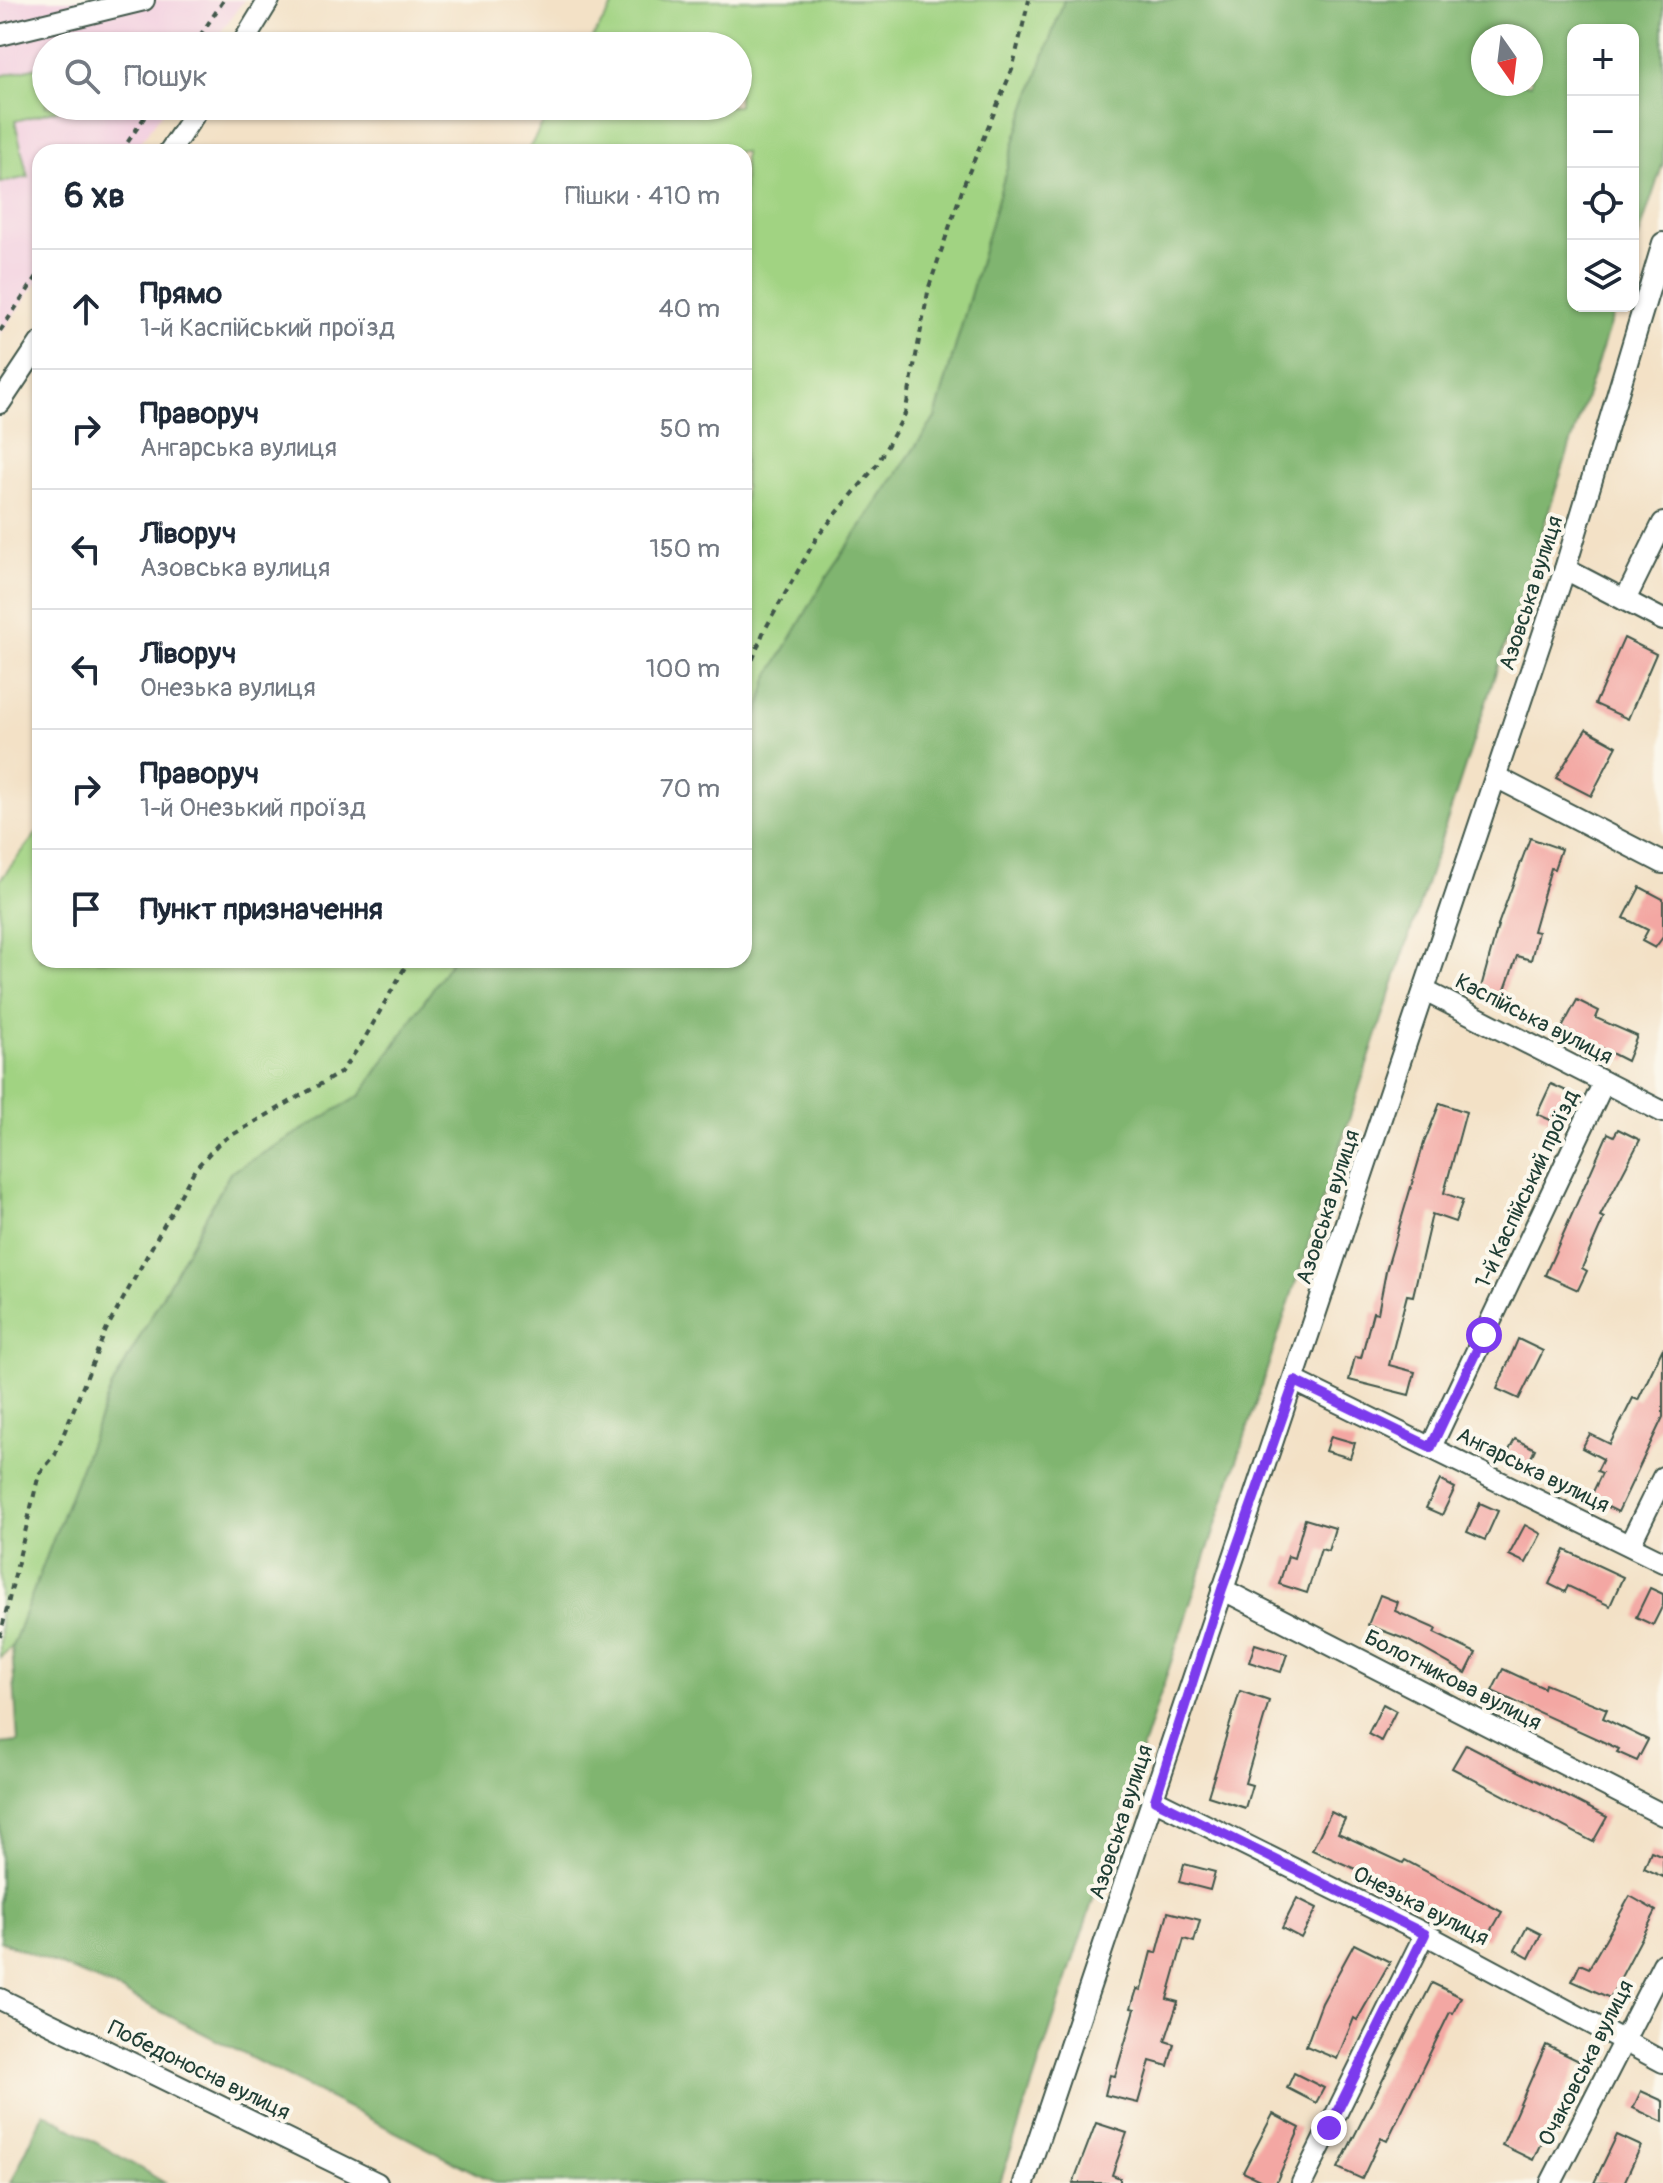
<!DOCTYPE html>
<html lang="uk">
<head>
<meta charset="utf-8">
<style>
	body { margin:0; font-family:Pangolin,sans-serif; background:#f2f2f3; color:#1f2937 }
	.controls { position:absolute; right:24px; top:24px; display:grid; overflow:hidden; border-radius:16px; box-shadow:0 2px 6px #0004 }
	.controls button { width:72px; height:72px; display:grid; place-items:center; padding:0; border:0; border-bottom:2px solid #e0e1e3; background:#fff; color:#1f2937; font:40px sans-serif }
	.compass { position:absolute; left:1471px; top:24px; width:72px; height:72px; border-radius:50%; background:#fff; box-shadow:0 2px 6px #0004; rotate:166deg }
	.stop { position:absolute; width:24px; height:24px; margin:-18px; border:6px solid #7c3aed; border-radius:50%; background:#fff }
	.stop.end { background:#7c3aed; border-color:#fff; box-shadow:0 2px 8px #0008 }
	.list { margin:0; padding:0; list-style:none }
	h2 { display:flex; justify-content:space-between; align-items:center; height:104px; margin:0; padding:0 32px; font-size:34px }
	h2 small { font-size:26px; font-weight:400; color:#747a83 }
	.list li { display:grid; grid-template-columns:52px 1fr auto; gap:24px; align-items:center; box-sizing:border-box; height:120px; padding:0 32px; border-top:2px solid #e0e1e3 }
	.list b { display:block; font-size:30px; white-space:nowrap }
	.list p { margin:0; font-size:26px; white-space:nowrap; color:#747a83 }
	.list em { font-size:26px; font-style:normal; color:#747a83 }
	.icon { flex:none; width:44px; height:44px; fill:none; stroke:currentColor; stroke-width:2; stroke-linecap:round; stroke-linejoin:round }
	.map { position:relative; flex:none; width:1663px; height:2183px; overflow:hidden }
	.search { position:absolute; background:#fff; box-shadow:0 2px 6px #0004; left:32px; top:32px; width:720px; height:88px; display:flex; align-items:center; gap:20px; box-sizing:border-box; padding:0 28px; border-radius:44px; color:#747a83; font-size:30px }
	.panel { position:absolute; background:#fff; box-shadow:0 2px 6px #0004; left:32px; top:144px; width:720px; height:824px; border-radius:24px }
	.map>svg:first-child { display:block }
	.built { fill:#f3cfe0 }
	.green { fill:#a1d382; stroke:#60885b; stroke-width:2 }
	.forest { fill:#80b570; stroke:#507952; stroke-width:2; fill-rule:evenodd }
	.building { fill:#f3a7a3 }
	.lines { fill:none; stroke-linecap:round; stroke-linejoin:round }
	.minor-casing { stroke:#3f564a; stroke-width:24 }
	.path { stroke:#3f564a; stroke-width:4; stroke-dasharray:6 6; stroke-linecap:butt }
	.minor { stroke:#fff; stroke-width:20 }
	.route { stroke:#7c3aed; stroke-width:10 }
	.labels { text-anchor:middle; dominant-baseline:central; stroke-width:8; stroke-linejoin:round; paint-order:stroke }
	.street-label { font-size:22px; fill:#1f3d34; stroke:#fbf7ec }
</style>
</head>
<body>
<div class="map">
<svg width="1663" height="2183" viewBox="0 0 1663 2183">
	<rect width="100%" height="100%" fill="#fbf7ec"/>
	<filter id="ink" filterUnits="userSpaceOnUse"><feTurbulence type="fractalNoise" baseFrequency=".0125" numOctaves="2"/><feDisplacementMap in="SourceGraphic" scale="16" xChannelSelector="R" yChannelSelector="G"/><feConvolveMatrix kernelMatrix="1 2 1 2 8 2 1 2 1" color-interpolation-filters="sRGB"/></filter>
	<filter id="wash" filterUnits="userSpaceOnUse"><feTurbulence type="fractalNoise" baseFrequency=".006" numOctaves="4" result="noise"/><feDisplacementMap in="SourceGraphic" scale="32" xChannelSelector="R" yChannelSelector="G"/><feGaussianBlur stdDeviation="1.8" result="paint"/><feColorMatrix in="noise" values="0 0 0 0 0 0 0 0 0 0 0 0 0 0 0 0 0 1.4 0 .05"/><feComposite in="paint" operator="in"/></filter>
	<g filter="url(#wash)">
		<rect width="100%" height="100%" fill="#f3e1c6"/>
		<polygon class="built" points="0,0 244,0 211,46 46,46 46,106 167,106 133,152 40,152 40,279 0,334"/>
		<g class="green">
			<polygon points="617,0 1066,0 1016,136 935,418 824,581 758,714 744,729 744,152 527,152 553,106 738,106 738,46 587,46"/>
			<polygon points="46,65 46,106 73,106 15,121 28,177 0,183 0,76"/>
			<polygon points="40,829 40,960 452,960 361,1095 230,1173 110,1391 12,1647 0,1657 0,880"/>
		</g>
		<g class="forest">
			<path d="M1064,0H1663V163L1633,254V30H1573V306H1616L1000,2183H495L115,1988L0,1941V1744L18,1742L12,1647L110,1391L230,1173L361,1095L452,960H744V728L758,714L768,678L824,581L935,418L1016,136ZM1483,36H1531V84H1483Z"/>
			<polygon points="44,2112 165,2183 11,2183"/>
		</g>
		<g id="blocks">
			<g class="building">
				<polygon points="1624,638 1656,654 1628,719 1595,704"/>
				<polygon points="1586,729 1617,746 1591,796 1556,778"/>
				<polygon points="1530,838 1561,849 1554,869 1551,868 1533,931 1538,932 1531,960 1517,956 1502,998 1480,991 1499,922"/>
				<polygon points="1640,887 1663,899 1663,937 1655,948 1642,941 1648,930 1624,918"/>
				<polygon points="1577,1000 1599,1011 1596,1018 1637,1036 1627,1061 1562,1028"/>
				<polygon points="1551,1084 1571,1093 1557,1123 1537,1114"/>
				<polygon points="1440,1103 1466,1112 1444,1193 1463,1200 1455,1222 1432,1214 1413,1296 1407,1295 1389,1365 1415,1372 1409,1395 1349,1380 1355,1357 1361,1358 1373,1312 1378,1313 1386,1271 1424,1143"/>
				<polygon points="1618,1129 1640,1140 1600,1216 1604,1218 1582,1268 1587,1271 1578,1290 1545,1275 1608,1133 1614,1136"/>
				<polygon points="1518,1339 1543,1351 1519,1399 1497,1389"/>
				<polygon points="1663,1348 1663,1417 1618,1512 1590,1498 1602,1473 1597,1471 1603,1459 1582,1448 1590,1434 1610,1444 1633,1398 1638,1400"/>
				<polygon points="1331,1436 1355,1443 1350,1458 1326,1451"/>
				<polygon points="1515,1439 1535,1449 1528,1464 1507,1454"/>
				<polygon points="1440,1480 1455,1488 1442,1515 1426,1508"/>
				<polygon points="1480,1503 1498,1511 1485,1540 1467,1532"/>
				<polygon points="1305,1519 1335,1528 1328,1551 1321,1549 1307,1593 1279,1584 1288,1556 1294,1558"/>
				<polygon points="1525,1525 1541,1534 1526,1563 1509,1555"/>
				<polygon points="1565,1550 1623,1577 1610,1606 1568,1586 1565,1592 1549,1584"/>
				<polygon points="1650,1588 1663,1594 1663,1605 1653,1625 1636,1617"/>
				<polygon points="1380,1595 1398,1602 1395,1611 1436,1629 1434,1633 1476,1653 1466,1673 1407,1640 1368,1625"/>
				<polygon points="1255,1644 1287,1654 1281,1672 1249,1662"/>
				<polygon points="1503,1669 1544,1688 1545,1684 1607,1709 1603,1718 1648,1740 1637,1761 1617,1752 1619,1749 1492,1691"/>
				<polygon points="1240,1691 1269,1701 1245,1783 1252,1785 1245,1808 1208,1796"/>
				<polygon points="1383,1704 1396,1711 1381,1741 1368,1734"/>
				<polygon points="1466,1744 1607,1817 1593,1842 1452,1768"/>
				<polygon points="1331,1812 1345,1819 1338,1833 1403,1863 1405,1860 1502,1912 1486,1940 1391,1888 1392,1885 1312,1850"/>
				<polygon points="1651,1851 1663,1856 1663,1877 1644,1868"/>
				<polygon points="1184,1864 1215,1872 1210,1890 1179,1882"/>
				<polygon points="1630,1896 1656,1911 1610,1998 1572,1981 1580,1964 1589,1968"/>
				<polygon points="1297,1898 1317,1908 1301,1938 1282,1928"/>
				<polygon points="1168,1912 1200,1920 1194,1942 1184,1939 1167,1999 1178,2002 1165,2041 1174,2044 1168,2066 1150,2061 1138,2103 1105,2095 1110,2075 1115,2076 1135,2009 1131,2008 1137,1989 1141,1990 1151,1952 1157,1953"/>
				<polygon points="1527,1927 1541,1934 1529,1958 1515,1950"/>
				<polygon points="1354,1944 1390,1962 1357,2020 1354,2018 1337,2059 1306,2046 1322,2003"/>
				<polygon points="1432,1983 1461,1997 1453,2013 1450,2012 1387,2141 1381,2138 1362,2179 1338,2168"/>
				<polygon points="1546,2045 1579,2061 1533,2160 1502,2145"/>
				<polygon points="1294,2073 1324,2088 1316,2103 1287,2088"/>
				<polygon points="1641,2091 1663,2101 1663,2122 1633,2108"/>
				<polygon points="1273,2114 1300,2128 1276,2183 1266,2183 1243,2172"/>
				<polygon points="1096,2123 1127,2133 1112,2175 1120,2178 1120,2183 1073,2183"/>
				<polygon points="1617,2135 1641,2146 1624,2183 1594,2183"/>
			</g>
		</g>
	</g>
	<g filter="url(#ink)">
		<use href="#blocks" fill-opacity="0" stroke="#3f564a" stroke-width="2"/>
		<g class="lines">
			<g class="minor-casing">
				<g id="minor">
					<polyline points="0,35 144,0"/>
					<polyline points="241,46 269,0"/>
					<polyline points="169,152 200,106"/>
					<polyline points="0,403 40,343"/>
					<polyline points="1565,569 1663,620"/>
					<polyline points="1625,600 1663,523"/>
					<polyline points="1496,777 1663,863"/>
					<polyline points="1425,991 1663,1112"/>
					<polyline points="1295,1381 1663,1562"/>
					<polyline points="1431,1447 1604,1082"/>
					<polyline points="1630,1544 1663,1477"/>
					<polyline points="1222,1589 1663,1815"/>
					<polyline points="1155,1800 1425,1934 1663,2062"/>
					<polyline points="0,1999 377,2183"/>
					<polyline points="1024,2183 1565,569 1663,243"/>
					<polyline points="1302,2183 1425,1934"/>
					<polyline points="1551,2183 1663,1964"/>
				</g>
			</g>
			<g class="path">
				<polyline points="193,46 224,0"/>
				<polyline points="121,152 152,106"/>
				<polyline points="0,331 40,272"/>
				<polyline points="744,682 763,633 817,537 876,466 905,414 929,287 964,184 1012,70 1029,0"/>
				<polyline points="0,1637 39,1474 55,1455 106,1330 195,1169 220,1142 340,1073 362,1043 409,960"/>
			</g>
			<use href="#minor" class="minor"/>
		</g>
	</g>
	<g class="lines" filter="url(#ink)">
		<polyline class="route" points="1329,2128 1425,1934 1155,1800 1222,1589 1295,1381 1431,1447 1484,1335"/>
	</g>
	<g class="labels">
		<g class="street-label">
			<text transform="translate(1531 593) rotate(-72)">Азовська вулиця</text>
			<text transform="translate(1534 1019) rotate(27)">Каспійська вулиця</text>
			<text transform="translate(1527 1189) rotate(-65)">1-й Каспійський проїзд</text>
			<text transform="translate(1328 1207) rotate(-72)">Азовська вулиця</text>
			<text transform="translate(1533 1470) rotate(26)">Ангарська вулиця</text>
			<text transform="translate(1453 1680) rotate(27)">Болотникова вулиця</text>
			<text transform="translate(1121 1822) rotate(-72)">Азовська вулиця</text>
			<text transform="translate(1421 1906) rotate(27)">Онезька вулиця</text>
			<text transform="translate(1586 2063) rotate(-63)">Очаковська вулиця</text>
			<text transform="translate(199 2070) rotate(26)">Победоносна вулиця</text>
		</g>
	</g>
</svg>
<div class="controls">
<button>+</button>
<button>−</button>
<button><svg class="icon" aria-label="locate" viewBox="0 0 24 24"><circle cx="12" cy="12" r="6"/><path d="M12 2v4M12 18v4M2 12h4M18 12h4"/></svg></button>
<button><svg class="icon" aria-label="layers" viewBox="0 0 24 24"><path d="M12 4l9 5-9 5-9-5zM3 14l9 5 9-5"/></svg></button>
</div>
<svg class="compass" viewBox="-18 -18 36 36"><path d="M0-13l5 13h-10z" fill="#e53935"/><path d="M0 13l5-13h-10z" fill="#747a83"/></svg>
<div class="stop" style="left:1484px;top:1335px"></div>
<div class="stop end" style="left:1329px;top:2128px"></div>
<div class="search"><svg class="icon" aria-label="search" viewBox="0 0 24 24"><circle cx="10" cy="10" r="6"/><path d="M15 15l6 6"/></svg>Пошук</div>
<section class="panel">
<h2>6 хв<small>Пішки · 410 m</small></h2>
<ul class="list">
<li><svg class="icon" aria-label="ahead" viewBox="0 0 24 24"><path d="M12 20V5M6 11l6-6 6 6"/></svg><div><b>Прямо</b><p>1-й Каспійський проїзд</p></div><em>40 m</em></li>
<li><svg class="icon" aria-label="right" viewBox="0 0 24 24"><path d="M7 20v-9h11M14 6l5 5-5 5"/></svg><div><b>Праворуч</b><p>Ангарська вулиця</p></div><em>50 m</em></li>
<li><svg class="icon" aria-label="left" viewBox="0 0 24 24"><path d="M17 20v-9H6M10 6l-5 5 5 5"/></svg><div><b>Ліворуч</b><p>Азовська вулиця</p></div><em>150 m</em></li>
<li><svg class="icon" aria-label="left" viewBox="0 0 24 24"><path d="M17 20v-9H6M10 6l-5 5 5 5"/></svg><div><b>Ліворуч</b><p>Онезька вулиця</p></div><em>100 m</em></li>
<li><svg class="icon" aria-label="right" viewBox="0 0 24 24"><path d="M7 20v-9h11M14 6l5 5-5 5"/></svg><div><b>Праворуч</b><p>1-й Онезький проїзд</p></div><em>70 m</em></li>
<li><svg class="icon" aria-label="arrive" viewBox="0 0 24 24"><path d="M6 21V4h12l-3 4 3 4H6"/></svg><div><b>Пункт призначення</b></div></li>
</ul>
</section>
</div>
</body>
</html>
